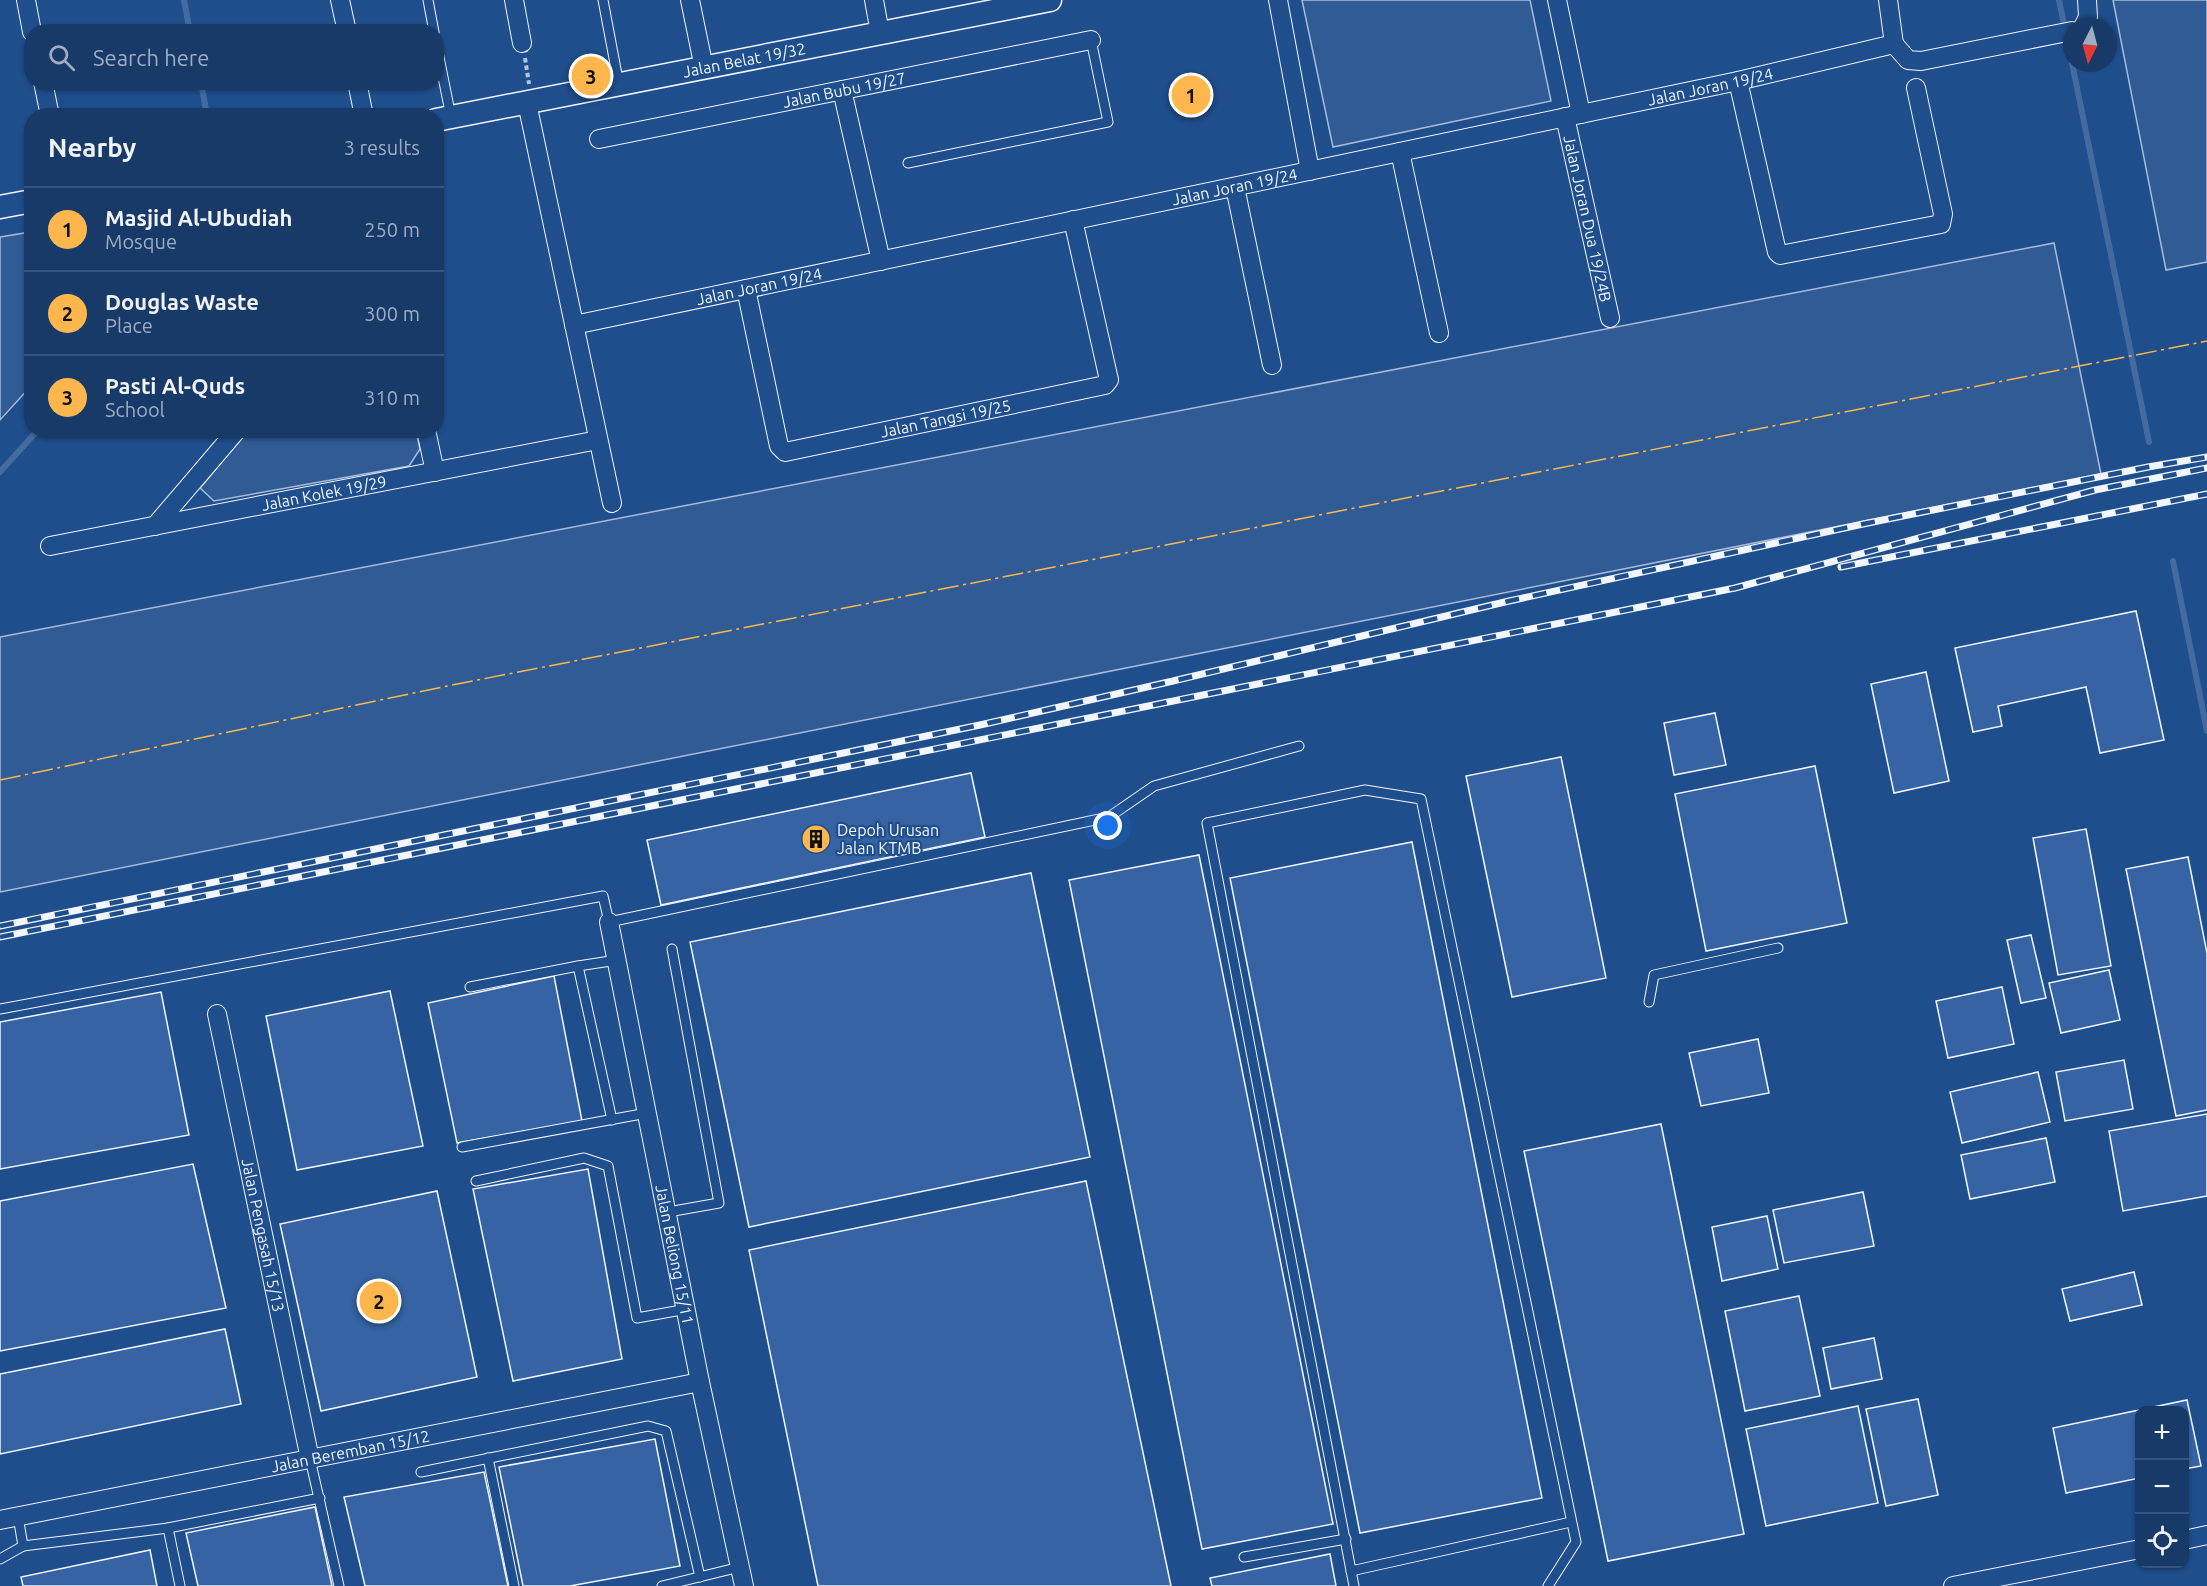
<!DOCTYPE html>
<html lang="en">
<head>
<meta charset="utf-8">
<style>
	body { margin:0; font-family:Ubuntu,sans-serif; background:#20416f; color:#f1f3f6 }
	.controls { position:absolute; right:18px; bottom:18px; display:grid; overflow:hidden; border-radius:12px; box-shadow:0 2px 4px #0004 }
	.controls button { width:54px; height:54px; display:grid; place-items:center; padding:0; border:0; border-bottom:2px solid #36547d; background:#173a69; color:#f1f3f6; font:30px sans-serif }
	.compass { position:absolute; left:2063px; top:18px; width:54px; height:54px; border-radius:50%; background:#173a69; box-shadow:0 2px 4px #0004; rotate:186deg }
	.you { position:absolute; left:1108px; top:826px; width:21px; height:21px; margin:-15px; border:4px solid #fff; border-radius:50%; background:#1a73e8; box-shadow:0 0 0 9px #1a73e833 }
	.badge { display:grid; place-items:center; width:39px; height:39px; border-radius:50%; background:#ffb74d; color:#111; font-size:20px; font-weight:700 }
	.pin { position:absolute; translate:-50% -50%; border:3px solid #fff; box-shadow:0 2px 6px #0006 }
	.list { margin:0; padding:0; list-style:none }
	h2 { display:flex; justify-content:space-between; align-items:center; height:78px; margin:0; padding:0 24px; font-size:26px }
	h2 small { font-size:20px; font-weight:400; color:#9eadc0 }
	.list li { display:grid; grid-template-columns:39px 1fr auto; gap:18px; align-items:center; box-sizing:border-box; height:84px; padding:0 24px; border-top:2px solid #36547d }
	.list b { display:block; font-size:22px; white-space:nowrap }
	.list p { margin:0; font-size:20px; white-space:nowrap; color:#9eadc0 }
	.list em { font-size:20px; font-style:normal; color:#9eadc0 }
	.icon { flex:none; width:33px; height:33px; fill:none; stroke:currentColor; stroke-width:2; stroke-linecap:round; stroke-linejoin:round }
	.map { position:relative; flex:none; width:2207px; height:1586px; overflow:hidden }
	.search { position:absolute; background:#173a69; box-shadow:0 2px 4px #0004; left:24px; top:24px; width:420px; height:66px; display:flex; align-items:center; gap:15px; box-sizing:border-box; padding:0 21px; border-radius:24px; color:#9eadc0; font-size:22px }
	.panel { position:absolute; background:#173a69; box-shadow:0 2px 4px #0004; left:24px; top:108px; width:420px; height:330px; border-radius:24px }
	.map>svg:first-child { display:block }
	.built { fill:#305b95; stroke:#a8bbd7; stroke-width:1.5 }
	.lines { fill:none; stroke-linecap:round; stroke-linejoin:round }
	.stream { stroke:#446ba0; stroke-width:6 }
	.building { fill:#3563a3; stroke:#f2f6ff; stroke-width:1.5 }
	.service-casing { stroke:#f2f6ff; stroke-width:11 }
	.minor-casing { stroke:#f2f6ff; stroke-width:20 }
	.tertiary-casing { stroke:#f2f6ff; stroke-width:25 }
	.path { stroke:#b3c4dc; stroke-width:4; stroke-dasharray:4.5 3; stroke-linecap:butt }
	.service { stroke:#1f4e8c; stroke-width:9 }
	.minor { stroke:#1f4e8c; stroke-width:18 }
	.tertiary { stroke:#1f4e8c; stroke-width:22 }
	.rail-casing { stroke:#f2f6ff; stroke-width:7 }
	.rail { stroke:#1f4e8c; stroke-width:4.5; stroke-dasharray:14; stroke-linecap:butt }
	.power { stroke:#ffb74d; stroke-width:1.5; stroke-dasharray:21 4.5 3 4.5; stroke-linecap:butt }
	.labels { text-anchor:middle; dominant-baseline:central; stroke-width:4.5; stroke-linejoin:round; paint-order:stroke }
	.street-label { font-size:16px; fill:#f2f6ff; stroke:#1f4e8c }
	.poi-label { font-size:16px; fill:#f2f6ff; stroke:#1f4e8c; text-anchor:start }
</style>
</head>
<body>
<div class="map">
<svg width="2207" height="1586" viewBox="0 0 2207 1586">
	<rect width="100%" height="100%" fill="#1f4e8c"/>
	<g class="built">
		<polygon points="1302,0 1530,0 1551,101 1333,147"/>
		<polygon points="2113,0 2207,0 2207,262 2166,270"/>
		<polygon points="31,232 31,386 0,420 0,237"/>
		<polygon points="2054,243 2101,474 0,892 0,637"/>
		<polygon points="248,431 416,431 420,449 409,466 214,501 200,488"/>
	</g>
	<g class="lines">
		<g class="stream">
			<polyline points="184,0 190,32"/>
			<polyline points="2059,0 2072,63"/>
			<polyline points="2072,63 2149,442"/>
			<polyline points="201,82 207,116"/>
			<polyline points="0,472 38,430"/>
			<polyline points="2173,561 2207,731"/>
		</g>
	</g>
	<g class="building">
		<polygon points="2136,611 2164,740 2100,753 2086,687 1998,706 2002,726 1973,732 1955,648"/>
		<polygon points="1926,672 1949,781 1894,793 1871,684"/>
		<polygon points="1715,713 1726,765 1674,775 1664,723"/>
		<polygon points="1561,757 1606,978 1512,997 1466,776"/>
		<polygon points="1815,766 1847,923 1706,951 1675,794"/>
		<polygon points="971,773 985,837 661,905 647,840"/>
		<polygon points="2086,829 2111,966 2058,975 2033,838"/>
		<polygon points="1412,842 1542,1498 1360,1533 1230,878"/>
		<polygon points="1199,855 1333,1524 1202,1549 1069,880"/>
		<polygon points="2188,857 2207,953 2207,1110 2176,1116 2126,869"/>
		<polygon points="1031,873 1090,1157 749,1227 690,942"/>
		<polygon points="2031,935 2046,998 2021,1003 2007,940"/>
		<polygon points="2109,970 2120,1020 2061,1033 2049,983"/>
		<polygon points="554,976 582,1121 457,1143 428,1003"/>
		<polygon points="2002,987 2014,1044 1948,1058 1936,1001"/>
		<polygon points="390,991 423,1146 297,1170 266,1016"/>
		<polygon points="161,992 189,1135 0,1169 0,1022"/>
		<polygon points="1758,1039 1769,1093 1701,1106 1689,1053"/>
		<polygon points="2124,1060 2133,1109 2065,1121 2056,1072"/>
		<polygon points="2038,1072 2050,1122 1962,1143 1950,1092"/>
		<polygon points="2207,1114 2207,1196 2123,1211 2109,1131"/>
		<polygon points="1661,1124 1744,1534 1608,1561 1524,1151"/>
		<polygon points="2046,1138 2055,1182 1970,1199 1961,1155"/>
		<polygon points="193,1164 226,1308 0,1351 0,1201"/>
		<polygon points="588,1169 622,1359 513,1381 473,1189"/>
		<polygon points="1086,1181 1171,1586 818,1586 749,1250"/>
		<polygon points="437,1191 477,1377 321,1411 280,1224"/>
		<polygon points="1863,1192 1874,1246 1784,1263 1773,1210"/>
		<polygon points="1767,1216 1778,1269 1722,1281 1712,1227"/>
		<polygon points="2134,1272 2142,1305 2070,1321 2062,1289"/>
		<polygon points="1799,1296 1820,1396 1745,1411 1725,1311"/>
		<polygon points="225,1329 241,1404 0,1454 0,1374"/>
		<polygon points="1874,1338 1882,1379 1831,1389 1823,1348"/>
		<polygon points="1918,1399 1938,1495 1886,1506 1866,1409"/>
		<polygon points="2187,1400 2201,1466 2184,1469 2184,1410 2140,1410 2140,1478 2066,1493 2053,1428"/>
		<polygon points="1858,1406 1878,1503 1766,1526 1746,1429"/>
		<polygon points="655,1439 680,1566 570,1586 523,1586 499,1467"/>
		<polygon points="484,1472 508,1586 365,1586 344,1497"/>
		<polygon points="315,1507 332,1586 198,1586 186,1533"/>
		<polygon points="150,1550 157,1586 23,1586 21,1577"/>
		<polygon points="1330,1554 1336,1586 1212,1586 1210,1578"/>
	</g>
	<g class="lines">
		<g class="service-casing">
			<g id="service">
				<polyline points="428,0 434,32"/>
				<polyline points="603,0 619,85"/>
				<polyline points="436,42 451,117"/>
				<polyline points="908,163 1108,122 1091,40"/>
				<polyline points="470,987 578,966"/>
				<polyline points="1649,1002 1654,975 1778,948"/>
				<polyline points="0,1009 603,896 609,922 1109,817 1154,786 1299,746"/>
				<polyline points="612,1120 578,966 617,960"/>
				<polyline points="462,1147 647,1113"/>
				<polyline points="476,1181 584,1158 608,1166 637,1318 687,1309"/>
				<polyline points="668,1212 719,1203 672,949"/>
				<polyline points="488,1458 514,1586"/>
				<polyline points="310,1459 339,1586"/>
				<polyline points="421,1472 648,1426 666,1431 700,1577"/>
				<polyline points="18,1516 23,1546"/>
				<polyline points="168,1528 180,1586"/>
				<polyline points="1244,1557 1346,1539"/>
				<polyline points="0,1559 23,1546 168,1528 320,1498"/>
				<polyline points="1351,1571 1571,1522"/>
				<polyline points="662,1586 740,1567"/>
				<polyline points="1354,1586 1207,823 1365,790 1421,799 1576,1542 1548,1586"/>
			</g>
		</g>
		<g class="minor-casing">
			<g id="minor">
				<polyline points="26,0 32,32"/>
				<polyline points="340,0 347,32"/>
				<polyline points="514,0 522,43"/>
				<polyline points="690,0 704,68"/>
				<polyline points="874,0 880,33"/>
				<polyline points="1278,0 1310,171"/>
				<polyline points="1557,0 1581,114"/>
				<polyline points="1888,0 1894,44"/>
				<polyline points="2083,27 2088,17 2087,0"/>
				<polyline points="1894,44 1908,60 1921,61 2072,31"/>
				<polyline points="1738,81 1777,252 1780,255 1941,224 1943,214 1916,88"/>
				<polyline points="43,82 50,116"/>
				<polyline points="357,82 364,116"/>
				<polyline points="842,90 881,261"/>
				<polyline points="527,103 612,503"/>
				<path id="s1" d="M1565,117L1610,318"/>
				<path id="s2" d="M599,139L1091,40"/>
				<polyline points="1400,152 1439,333"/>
				<polyline points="1235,187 1272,365"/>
				<path id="s3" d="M746,289L779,446L785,452L1105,385L1109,380L1073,220"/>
				<path id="s4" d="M574,325L1738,81L1894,44"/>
				<polyline points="426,430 435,472"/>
				<polyline points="155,526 237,430"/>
				<path id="s5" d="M50,546L598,440"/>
				<path id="s6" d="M609,922L700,1382L744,1586"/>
				<path id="s7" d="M217,1014L310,1459"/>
				<path id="s8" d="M0,1520L700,1382"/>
				<polyline points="2184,1540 2207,1535"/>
				<polyline points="1953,1586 2140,1549"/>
			</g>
		</g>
		<g class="tertiary-casing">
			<g id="tertiary">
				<path id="s9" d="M436,120L1050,0"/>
				<polyline points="0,207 32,201"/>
			</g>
		</g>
		<polyline class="path" points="525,58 529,84"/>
		<use href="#service" class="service"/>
		<use href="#minor" class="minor"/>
		<use href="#tertiary" class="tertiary"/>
		<g class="rail-casing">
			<g id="rail">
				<polyline points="1841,567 2207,494"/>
				<polyline points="0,926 980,725 1173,681 1509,601 1863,524 2148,467 2207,457"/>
				<polyline points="0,937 1735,588 2095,490 2207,468"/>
			</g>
		</g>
		<use href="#rail" class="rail"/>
		<polyline class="power" points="0,780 452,685 2207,341"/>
	</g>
	<defs>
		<g id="building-disc" transform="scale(1.5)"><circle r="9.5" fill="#ffb74d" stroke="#1f4e8c"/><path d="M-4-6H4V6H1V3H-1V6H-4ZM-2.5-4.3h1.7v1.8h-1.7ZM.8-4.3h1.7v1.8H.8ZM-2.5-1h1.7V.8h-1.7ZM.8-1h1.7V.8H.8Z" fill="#111"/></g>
	</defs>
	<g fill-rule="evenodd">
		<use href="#building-disc" x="816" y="839"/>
	</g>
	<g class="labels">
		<g class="street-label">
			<text stroke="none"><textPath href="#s9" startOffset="314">Jalan Belat 19/32</textPath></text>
			<text stroke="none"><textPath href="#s4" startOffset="1161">Jalan Joran 19/24</textPath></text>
			<text stroke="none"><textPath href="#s2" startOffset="250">Jalan Bubu 19/27</textPath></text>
			<text stroke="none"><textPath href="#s4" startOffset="675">Jalan Joran 19/24</textPath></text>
			<text stroke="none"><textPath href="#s1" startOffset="104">Jalan Joran Dua 19/24B</textPath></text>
			<text stroke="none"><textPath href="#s4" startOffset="189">Jalan Joran 19/24</textPath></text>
			<text stroke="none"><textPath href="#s3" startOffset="333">Jalan Tangsi 19/25</textPath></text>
			<text stroke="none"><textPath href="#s5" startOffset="279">Jalan Kolek 19/29</textPath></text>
			<text stroke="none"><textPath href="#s7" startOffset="226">Jalan Pengasah 15/13</textPath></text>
			<text stroke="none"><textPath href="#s6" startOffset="339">Jalan Beliong 15/11</textPath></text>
			<text stroke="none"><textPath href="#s8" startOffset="357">Jalan Beremban 15/12</textPath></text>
		</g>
		<g class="poi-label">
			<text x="837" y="830">Depoh Urusan<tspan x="837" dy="18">Jalan KTMB</tspan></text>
		</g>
	</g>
</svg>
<div class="controls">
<button>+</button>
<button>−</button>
<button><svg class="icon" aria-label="locate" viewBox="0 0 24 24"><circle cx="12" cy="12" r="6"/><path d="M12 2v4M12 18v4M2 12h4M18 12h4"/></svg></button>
</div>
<svg class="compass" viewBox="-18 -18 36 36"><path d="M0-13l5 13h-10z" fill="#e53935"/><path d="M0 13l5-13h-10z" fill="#9eadc0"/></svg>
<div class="you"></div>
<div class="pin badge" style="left:1191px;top:95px">1</div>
<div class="pin badge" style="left:379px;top:1301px">2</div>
<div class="pin badge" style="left:591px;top:76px">3</div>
<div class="search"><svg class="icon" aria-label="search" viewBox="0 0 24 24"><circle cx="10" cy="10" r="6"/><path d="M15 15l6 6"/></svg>Search here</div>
<section class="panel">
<h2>Nearby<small>3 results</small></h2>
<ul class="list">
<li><span class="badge">1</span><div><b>Masjid Al-Ubudiah</b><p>Mosque</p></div><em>250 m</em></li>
<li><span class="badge">2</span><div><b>Douglas Waste</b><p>Place</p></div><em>300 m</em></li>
<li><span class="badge">3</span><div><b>Pasti Al-Quds</b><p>School</p></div><em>310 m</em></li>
</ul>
</section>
</div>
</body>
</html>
